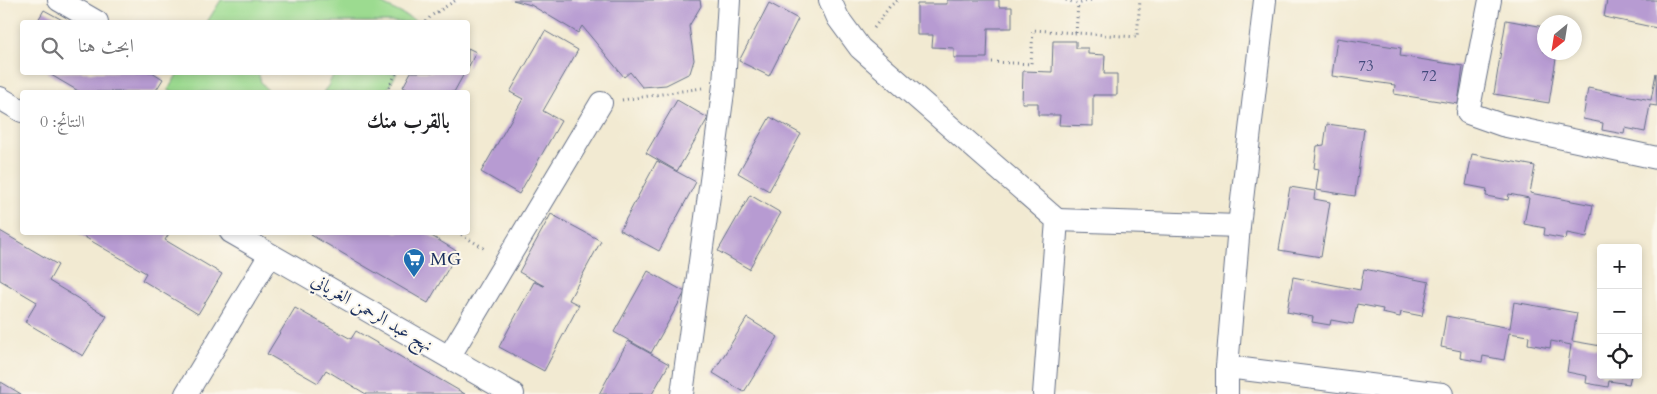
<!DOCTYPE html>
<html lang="ar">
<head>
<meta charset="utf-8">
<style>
	body { margin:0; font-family:Cardo,Amiri,serif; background:#f2f2f2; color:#202124; direction:rtl }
	.controls { position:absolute; right:15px; bottom:15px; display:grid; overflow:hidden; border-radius:5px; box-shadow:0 2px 8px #0003 }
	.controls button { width:45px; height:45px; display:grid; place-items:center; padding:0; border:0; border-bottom:1px solid #e0e0e0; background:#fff; color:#202124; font:25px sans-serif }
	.compass { position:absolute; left:1537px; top:15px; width:45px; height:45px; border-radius:50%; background:#fff; box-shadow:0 2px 8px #0003; rotate:210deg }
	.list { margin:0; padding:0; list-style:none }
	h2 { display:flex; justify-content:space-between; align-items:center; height:65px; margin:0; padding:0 20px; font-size:21px }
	h2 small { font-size:16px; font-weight:400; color:#757577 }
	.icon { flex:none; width:28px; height:28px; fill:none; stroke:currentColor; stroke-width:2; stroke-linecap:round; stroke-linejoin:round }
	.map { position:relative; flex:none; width:1657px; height:394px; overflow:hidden; direction:ltr }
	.search { position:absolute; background:#fff; box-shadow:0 2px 8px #0003; left:20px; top:20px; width:450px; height:55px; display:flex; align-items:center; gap:12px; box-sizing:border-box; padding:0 18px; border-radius:5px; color:#757577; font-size:19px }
	.panel { position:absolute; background:#fff; box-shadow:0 2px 8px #0003; left:20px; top:90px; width:450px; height:145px; border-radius:5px; direction:rtl }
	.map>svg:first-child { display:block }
	.green { fill:#9cdb90; stroke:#5c8577 }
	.building { fill:#b79bd2 }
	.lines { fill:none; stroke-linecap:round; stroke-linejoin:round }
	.minor-casing { stroke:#667087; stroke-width:24 }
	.path { stroke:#667087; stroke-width:3; stroke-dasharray:1 4; stroke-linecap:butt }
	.minor { stroke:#fff; stroke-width:22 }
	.labels { text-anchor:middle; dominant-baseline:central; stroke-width:4; stroke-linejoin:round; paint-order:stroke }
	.number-label { font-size:15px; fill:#424a7b }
	.poi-label { font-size:18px; fill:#1b2f5e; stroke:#fbf7ec; text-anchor:start }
	.street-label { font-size:18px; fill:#1b2f5e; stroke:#fbf7ec }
</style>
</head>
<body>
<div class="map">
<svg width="1657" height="394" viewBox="0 0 1657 394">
	<rect width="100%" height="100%" fill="#fbf7ec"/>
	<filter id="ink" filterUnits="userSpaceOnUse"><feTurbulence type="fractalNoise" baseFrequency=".02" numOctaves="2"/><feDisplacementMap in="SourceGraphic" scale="10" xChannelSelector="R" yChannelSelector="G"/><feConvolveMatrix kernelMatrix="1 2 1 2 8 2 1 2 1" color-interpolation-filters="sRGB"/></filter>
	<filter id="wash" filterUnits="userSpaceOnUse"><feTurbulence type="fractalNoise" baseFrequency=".0096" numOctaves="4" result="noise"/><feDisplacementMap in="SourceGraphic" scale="20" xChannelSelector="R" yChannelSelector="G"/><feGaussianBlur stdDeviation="1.12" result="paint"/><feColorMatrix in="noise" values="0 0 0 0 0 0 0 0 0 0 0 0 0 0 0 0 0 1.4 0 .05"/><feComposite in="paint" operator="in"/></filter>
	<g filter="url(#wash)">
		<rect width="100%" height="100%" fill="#f2ead2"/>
		<g class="green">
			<polygon points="221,0 375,0 418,22 207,22"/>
			<polygon points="258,72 261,82 269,92 173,92 168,90 178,73"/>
			<polygon points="334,73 334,72 397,73 386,92 323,92 328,86"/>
		</g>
		<g id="blocks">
			<g class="building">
				<polygon points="513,0 700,0 701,6 689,26 694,60 690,73 666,85 642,87 630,72 624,77 582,26 578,33 531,5"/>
				<polygon points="947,0 999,0 999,7 1012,7 1012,28 988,28 987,58 954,58 954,48 932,47 933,35 917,35 917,4 947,4"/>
				<polygon points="1607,0 1657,0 1657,28 1604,17"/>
				<polygon points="769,3 798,19 769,76 739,61"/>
				<polygon points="44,10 66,22 37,22"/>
				<polygon points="1506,20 1544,27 1544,52 1557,52 1549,103 1494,94"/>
				<polygon points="545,31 578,50 543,111 561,121 519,194 481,172 523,99 510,92"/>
				<polygon points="1337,38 1401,48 1400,56 1463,66 1458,104 1394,94 1395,85 1332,76"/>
				<polygon points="1053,41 1076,41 1076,48 1088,48 1088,54 1105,55 1104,74 1117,74 1117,95 1093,95 1093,126 1059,125 1060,115 1038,115 1038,103 1022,103 1023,71 1052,72"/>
				<polygon points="468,48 476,52 468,68"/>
				<polygon points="46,72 152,72 163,79 155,92 80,92"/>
				<polygon points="411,72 465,72 454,92 412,92 403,87"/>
				<polygon points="1656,73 1657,106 1650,105 1645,132 1625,128 1624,134 1602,130 1603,123 1583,119 1588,88 1651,100"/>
				<polygon points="677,100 708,118 677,171 646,153"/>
				<polygon points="770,117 801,134 769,191 738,173"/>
				<polygon points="1327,124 1364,129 1355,196 1316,190 1319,169 1314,168 1317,146 1324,145"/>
				<polygon points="1472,154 1535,166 1530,193 1593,205 1587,237 1567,233 1566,239 1544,235 1545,228 1524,224 1529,198 1509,194 1508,200 1486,196 1487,189 1466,185"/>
				<polygon points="657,161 696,182 659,251 620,230"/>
				<polygon points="1290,187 1315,191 1314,199 1330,202 1321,257 1279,250"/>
				<polygon points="750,195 781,213 749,269 718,251"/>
				<polygon points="551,214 601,241 569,300 579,305 544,371 499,347 534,282 544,286 519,272"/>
				<polygon points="0,231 58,265 49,281 107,316 83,356 25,322 37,302 0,280"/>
				<polygon points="76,232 170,232 165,240 222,274 198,314 142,280 146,273"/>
				<polygon points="313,232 425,232 458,252 428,303 311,235"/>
				<polygon points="1364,269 1429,282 1422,316 1401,312 1400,317 1382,313 1383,309 1357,304 1353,324 1331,320 1330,325 1312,322 1313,317 1287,312 1293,277 1360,290"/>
				<polygon points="648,271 685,292 651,353 614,332"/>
				<polygon points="1514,302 1577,313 1572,341 1601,346 1601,375 1631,375 1629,384 1609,381 1608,387 1586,383 1587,376 1567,372 1571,345 1551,341 1550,348 1528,344 1529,336 1509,333 1504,360 1483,356 1482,362 1460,358 1461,351 1441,347 1446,316 1510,328"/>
				<polygon points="295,308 351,339 356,331 465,394 366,394 326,370 318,383 267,354"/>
				<polygon points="747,318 778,337 744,392 713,373"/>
				<polygon points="628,341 669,364 652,394 599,394"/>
				<polygon points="1,382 21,394 0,394"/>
			</g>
		</g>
	</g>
	<g filter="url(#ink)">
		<use href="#blocks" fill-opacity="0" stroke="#667087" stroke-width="1"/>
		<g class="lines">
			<g class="minor-casing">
				<g id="minor">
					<polyline points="59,0 97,22"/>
					<polyline points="830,0 838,18 860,48 1057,220 1044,394"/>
					<polyline points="1490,0 1468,113 1502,125 1657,158"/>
					<polyline points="0,98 22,111"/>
					<polyline points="1057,220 1239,226"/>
					<polyline points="231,232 513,394"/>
					<polyline points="449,357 601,103"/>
					<polyline points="1227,367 1442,394"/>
					<polyline points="186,394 270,255"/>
					<polyline points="682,394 724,85 729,0"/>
					<polyline points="1227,394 1227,367 1239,226 1265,0"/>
				</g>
			</g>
			<g class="path">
				<polyline points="1066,0 1078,4 1091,0"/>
				<polyline points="426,22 431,16 456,0"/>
				<polyline points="874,28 890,6 898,0"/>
				<polyline points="1076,33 1078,4"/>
				<polyline points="992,62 1031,64 1033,30 1137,37 1140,0"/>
				<polyline points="168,90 173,92"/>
				<polyline points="386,92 397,72"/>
				<polyline points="622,100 702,88"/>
				<polyline points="457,232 487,250"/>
			</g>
			<use href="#minor" class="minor"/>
		</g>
	</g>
	<defs>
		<g id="supermarket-pin" transform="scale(1.125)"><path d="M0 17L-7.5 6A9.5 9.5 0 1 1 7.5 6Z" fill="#1f6fb2" stroke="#fbf7ec"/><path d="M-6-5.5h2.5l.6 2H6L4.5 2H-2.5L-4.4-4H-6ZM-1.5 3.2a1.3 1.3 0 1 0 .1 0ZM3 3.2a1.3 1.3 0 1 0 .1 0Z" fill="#fff"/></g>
	</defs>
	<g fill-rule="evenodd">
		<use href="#supermarket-pin" x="414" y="259"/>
	</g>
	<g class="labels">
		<g class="number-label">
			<text x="1366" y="66">73</text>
			<text x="1429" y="76">72</text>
		</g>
		<g class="poi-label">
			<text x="430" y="259">MG</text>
		</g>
		<g class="street-label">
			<text transform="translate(372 313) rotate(30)">نهج عبد الرحمن الغرياني</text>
		</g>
	</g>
</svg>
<div class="controls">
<button>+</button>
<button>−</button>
<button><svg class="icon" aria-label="locate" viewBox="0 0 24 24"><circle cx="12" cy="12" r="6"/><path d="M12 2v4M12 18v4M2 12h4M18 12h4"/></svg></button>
</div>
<svg class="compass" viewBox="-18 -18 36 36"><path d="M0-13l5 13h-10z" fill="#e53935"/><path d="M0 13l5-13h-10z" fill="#757577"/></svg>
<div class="search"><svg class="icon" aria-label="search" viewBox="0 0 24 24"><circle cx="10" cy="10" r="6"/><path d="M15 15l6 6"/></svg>ابحث هنا</div>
<section class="panel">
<h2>بالقرب منك<small>النتائج: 0</small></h2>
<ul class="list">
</ul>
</section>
</div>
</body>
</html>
